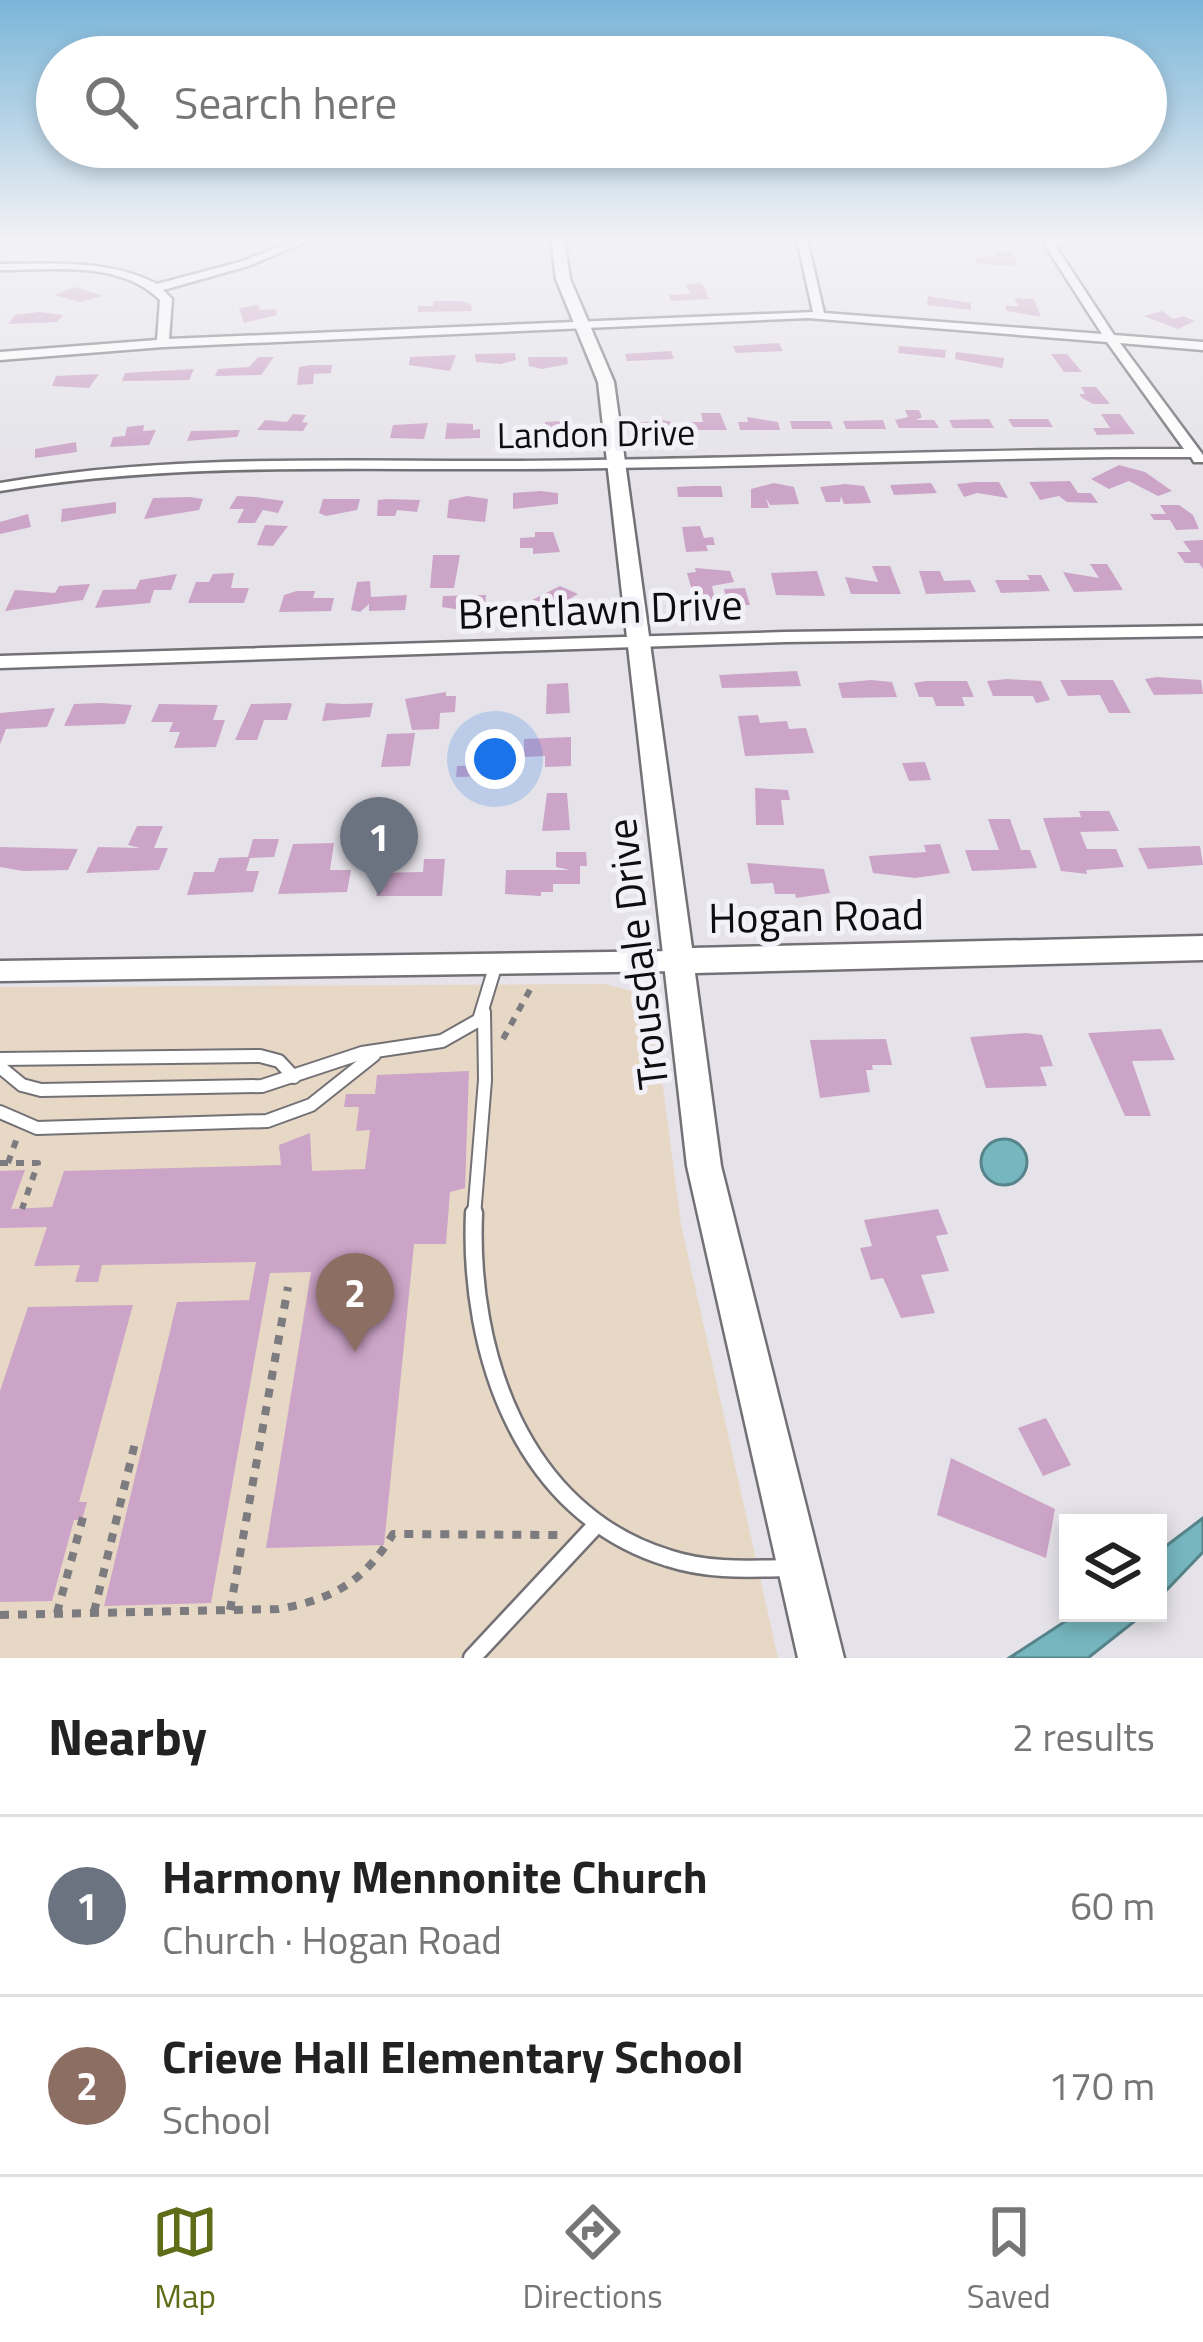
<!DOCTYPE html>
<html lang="en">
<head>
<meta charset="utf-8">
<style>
	body { margin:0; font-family:"Titillium Web",sans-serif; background:#f2f2f2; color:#222 }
	.controls { position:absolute; right:36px; bottom:36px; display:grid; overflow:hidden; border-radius:0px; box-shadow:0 6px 18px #0003 }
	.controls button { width:108px; height:108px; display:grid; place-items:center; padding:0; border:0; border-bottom:3px solid #e0e0e0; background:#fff; color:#222; font:60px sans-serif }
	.you { position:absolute; left:495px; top:759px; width:42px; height:42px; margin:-30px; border:9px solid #fff; border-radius:50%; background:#1a73e8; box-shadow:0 0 0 18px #1a73e833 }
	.badge { display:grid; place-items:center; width:78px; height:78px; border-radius:50%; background:#5e6d18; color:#fff; font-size:39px; font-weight:700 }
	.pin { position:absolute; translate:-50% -99px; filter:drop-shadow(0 3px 6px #0008) }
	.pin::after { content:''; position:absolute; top:63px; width:42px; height:36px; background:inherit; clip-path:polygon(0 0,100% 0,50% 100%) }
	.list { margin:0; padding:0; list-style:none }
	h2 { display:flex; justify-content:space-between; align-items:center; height:156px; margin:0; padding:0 48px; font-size:51px }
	h2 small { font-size:39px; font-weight:400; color:#767676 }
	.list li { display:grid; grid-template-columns:78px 1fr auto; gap:36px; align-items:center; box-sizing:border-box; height:180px; padding:0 48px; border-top:3px solid #e0e0e0 }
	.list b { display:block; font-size:45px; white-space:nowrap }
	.list p { margin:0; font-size:39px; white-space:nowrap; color:#767676 }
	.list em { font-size:39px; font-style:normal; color:#767676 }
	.icon { flex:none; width:66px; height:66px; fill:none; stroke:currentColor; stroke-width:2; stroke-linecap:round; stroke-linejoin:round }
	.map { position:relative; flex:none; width:1203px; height:1658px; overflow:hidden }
	.search { position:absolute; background:#fff; box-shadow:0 6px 18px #0003; left:36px; right:36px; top:36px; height:132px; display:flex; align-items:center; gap:30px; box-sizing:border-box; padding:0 42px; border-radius:66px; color:#767676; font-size:45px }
	.sheet { height:516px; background:#fff }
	nav { display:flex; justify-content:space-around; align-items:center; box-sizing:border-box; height:168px; border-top:3px solid #e0e0e0; background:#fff; font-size:33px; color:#767676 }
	nav a { display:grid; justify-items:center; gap:6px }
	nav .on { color:#5e6d18 }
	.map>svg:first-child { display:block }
	.education { fill:#e7d8c6 }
	.water { fill:#76b7bf; stroke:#57848a; stroke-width:3 }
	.building { fill:#cca4c7 }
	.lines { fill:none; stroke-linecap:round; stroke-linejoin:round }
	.service-far1-casing { stroke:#737176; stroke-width:16 }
	.service-casing { stroke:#737176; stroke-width:21 }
	.minor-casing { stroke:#737176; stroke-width:5 }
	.tertiary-casing { stroke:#737176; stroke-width:5 }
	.path-far1 { stroke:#7c7b7f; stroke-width:6; stroke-dasharray:8 8; stroke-linecap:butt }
	.path { stroke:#7c7b7f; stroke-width:8; stroke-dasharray:9 9; stroke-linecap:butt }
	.service-far1 { stroke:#fff; stroke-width:12 }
	.service { stroke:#fff; stroke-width:16 }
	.minor { fill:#fff; fill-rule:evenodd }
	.tertiary { fill:#fff; fill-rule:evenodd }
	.labels { text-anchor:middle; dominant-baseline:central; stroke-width:10; stroke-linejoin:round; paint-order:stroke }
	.far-street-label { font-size:36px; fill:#0e0d0f; stroke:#f2f1f7 }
	.street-label { font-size:42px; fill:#0e0d0f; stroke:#f2f1f7 }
</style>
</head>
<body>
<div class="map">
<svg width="1203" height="1658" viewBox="0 0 1203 1658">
	<rect width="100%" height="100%" fill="#e5e3e9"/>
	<polygon class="education" points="604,984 651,996 681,1224 778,1658 0,1658 0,987"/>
	<g class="water">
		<circle cx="1004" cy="1162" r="23"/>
		<polygon points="1203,1518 1203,1552 1158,1599 1158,1552"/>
		<polygon points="1078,1613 1145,1613 1088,1658 1009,1658"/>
	</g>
	<g class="building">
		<polygon points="994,251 1012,252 1018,266 978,264 975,257 998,258"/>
		<polygon points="702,283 709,299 671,301 669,295 691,294 685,284"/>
		<polygon points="74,287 94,293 102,296 80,302 55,295"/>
		<polygon points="928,296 971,303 971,310 927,305"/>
		<polygon points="1014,298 1034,299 1041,317 1007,311 1005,306 1019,306"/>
		<polygon points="433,301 460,301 471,304 472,311 418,312 418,306 433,306"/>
		<polygon points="258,305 260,310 276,309 277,315 244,323 239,308"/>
		<polygon points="1162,311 1173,319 1183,316 1195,321 1178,329 1144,316"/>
		<polygon points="39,312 63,315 57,322 8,324 15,315"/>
		<polygon points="779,343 783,351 736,353 733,346"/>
		<polygon points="899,346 946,350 945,358 898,353"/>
		<polygon points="671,351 674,359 627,361 625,354"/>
		<polygon points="956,352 1004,358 1003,365 1002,368 955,359"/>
		<polygon points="515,353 516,360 501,364 476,362 475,354"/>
		<polygon points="1051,354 1067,354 1082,372 1064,372"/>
		<polygon points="456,355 450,371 409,365 410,357"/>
		<polygon points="258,357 274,357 261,375 215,376 218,369 249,367"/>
		<polygon points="528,357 567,357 568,364 542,369 529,366"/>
		<polygon points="310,365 332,365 331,373 314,374 313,384 297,385 299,367"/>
		<polygon points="194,369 189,380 122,381 125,373"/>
		<polygon points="99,374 89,388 52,386 56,376"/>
		<polygon points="1081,387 1096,387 1110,404 1093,404 1082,398 1079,394 1085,394"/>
		<polygon points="905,410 919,410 922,417 916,420 934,420 939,428 899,428 895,420 908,417"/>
		<polygon points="701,413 720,413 727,430 686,430 685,422 703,422"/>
		<polygon points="293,414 306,415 302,422 308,423 303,431 257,430 265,420 287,422"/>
		<polygon points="1101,414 1120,414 1135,434 1097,435 1093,428 1110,428"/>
		<polygon points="650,417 671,422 673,431 643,434 641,422 650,422"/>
		<polygon points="747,417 778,422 780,430 740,430 738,422 748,422"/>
		<polygon points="989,419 994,428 953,428 949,420"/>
		<polygon points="1008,419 1048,419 1053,427 1013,427"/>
		<polygon points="883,420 886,429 846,429 843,421"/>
		<polygon points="563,421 563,427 580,428 580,435 545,437 545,422"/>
		<polygon points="790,421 830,421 833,429 792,429"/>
		<polygon points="428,423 424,439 390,438 393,425"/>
		<polygon points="447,423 473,424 473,430 480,429 480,438 445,439"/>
		<polygon points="144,425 143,431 156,430 149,445 110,447 113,437 125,436 127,427"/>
		<polygon points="240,430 237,437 187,441 191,431"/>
		<polygon points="76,442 77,452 35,458 35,449"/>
		<polygon points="1119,465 1145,472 1172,491 1158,496 1129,481 1109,489 1091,479"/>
		<polygon points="1070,481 1078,493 1091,493 1098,503 1067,502 1059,496 1040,500 1029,482"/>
		<polygon points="975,482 999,482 1008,498 977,493 964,497 957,484"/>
		<polygon points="774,483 794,487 799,504 770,505 766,498 769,508 751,508 751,489"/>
		<polygon points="931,483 937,493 894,495 890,485"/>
		<polygon points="845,484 864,486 871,503 844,504 841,496 840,502 826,502 820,487"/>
		<polygon points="695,486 721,486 723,497 678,497 677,487"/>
		<polygon points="540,491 558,493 558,504 513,509 513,493"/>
		<polygon points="237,496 255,497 284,501 278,513 263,510 255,523 237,523 244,509 229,509"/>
		<polygon points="467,496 488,499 485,522 447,518 449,500"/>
		<polygon points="153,498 190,497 203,499 199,510 144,519"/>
		<polygon points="323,499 360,499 357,510 326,516 319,513"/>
		<polygon points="378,500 388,499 420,500 417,512 397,510 395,516 377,516"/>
		<polygon points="116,502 116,513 61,522 62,509"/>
		<polygon points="1160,505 1179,505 1193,515 1199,529 1176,530 1170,520 1154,520 1150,514 1166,514"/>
		<polygon points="28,514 31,527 0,534 0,522"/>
		<polygon points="265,525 288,526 273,546 257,545"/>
		<polygon points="700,526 704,538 713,537 715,545 706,545 708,551 686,552 682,527"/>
		<polygon points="535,532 553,532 560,552 533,554 533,548 520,548 520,538 535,537"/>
		<polygon points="1203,540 1203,569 1199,563 1185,563 1177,552 1191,552 1183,541"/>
		<polygon points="433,555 460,555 454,588 430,588"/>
		<polygon points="1090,564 1107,564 1123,590 1074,592 1063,572 1099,578"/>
		<polygon points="872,566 890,566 901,594 851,594 845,577 878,582"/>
		<polygon points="695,568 730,571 734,582 712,586 715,600 695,601 687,573 696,572"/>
		<polygon points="817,571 825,596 776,595 771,573"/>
		<polygon points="919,571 940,571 944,581 970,580 976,592 926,594"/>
		<polygon points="234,573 231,588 249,588 244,603 188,603 196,582 209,582 213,574"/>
		<polygon points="177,574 171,590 154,590 150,603 95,608 103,590 136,589 140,580"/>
		<polygon points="1027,575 1041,575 1050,591 1001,593 995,580 1030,580"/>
		<polygon points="370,581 371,597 407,595 405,610 369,611 369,604 360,612 351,610 357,582"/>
		<polygon points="90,584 83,600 5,611 15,590 55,593 59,586"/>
		<polygon points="560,586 578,594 549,611 530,601"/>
		<polygon points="745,588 750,605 728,606 724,589"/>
		<polygon points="297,591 315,591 313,598 334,598 331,611 279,612 284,595"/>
		<polygon points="486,595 485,608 475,612 442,607 443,596"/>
		<polygon points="797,671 801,686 722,688 719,675"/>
		<polygon points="1157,677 1201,680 1203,694 1154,695 1145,679"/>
		<polygon points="1007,679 1041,681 1050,700 1036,703 1033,696 993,696 987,681"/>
		<polygon points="871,680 892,682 897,697 842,698 838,683"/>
		<polygon points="1060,680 1113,680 1131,713 1109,713 1100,695 1068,696"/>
		<polygon points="926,681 967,681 974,697 962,697 965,706 936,706 933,697 919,697 914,683"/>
		<polygon points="568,683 570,713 546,714 547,684"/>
		<polygon points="446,692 446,696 456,696 455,712 440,713 439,729 412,730 405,699"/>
		<polygon points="102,703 132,705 125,724 64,726 74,704"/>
		<polygon points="326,703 344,704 373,703 370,717 322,721"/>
		<polygon points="159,704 218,705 213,720 225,720 216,747 174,748 180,732 169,732 173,722 151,722"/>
		<polygon points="251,704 290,703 292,704 287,720 264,720 257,740 235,740"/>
		<polygon points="55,708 47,727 6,729 0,744 0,713"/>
		<polygon points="758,715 760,723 787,721 789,729 806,728 814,753 745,756 738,716"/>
		<polygon points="415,733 410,766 381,767 387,734"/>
		<polygon points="571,737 571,766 545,767 545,756 524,757 524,739"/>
		<polygon points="925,762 931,780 909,781 902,763"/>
		<polygon points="493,765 492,776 456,777 457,766"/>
		<polygon points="755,788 788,790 790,800 781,800 784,825 756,825"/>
		<polygon points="547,793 567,793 570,830 542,831"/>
		<polygon points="1079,811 1109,811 1119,831 1080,832 1087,849 1116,849 1124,867 1086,870 1087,874 1061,871 1043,818 1081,817"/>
		<polygon points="988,819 1010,819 1021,850 1030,850 1037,868 972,871 965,850 999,850"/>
		<polygon points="137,826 163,826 154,848 168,848 159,870 86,873 98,847 140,848 128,845"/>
		<polygon points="253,839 279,839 274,857 250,858 246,871 259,871 253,892 187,895 194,872 214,872 219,858 248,857"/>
		<polygon points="334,843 330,870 351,870 347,892 278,894 293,844"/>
		<polygon points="940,844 950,873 915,878 873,873 869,856 926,852 924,845"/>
		<polygon points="1200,846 1203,865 1148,869 1138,848"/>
		<polygon points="0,847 78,849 68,870 23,871 0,867"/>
		<polygon points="556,852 586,852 587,866 580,866 580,884 553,884 553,892 541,892 541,896 505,894 506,870 570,870 556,867"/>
		<polygon points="424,859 445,859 442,896 376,896 380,873 423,872"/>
		<polygon points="747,863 824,869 830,893 796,898 795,894 775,894 773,883 751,884"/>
		<polygon points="1161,1029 1175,1060 1132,1061 1151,1116 1125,1116 1088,1033"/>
		<polygon points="1026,1033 1042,1035 1053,1066 1040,1067 1047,1086 986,1088 970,1037"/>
		<polygon points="886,1039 892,1065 872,1065 873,1070 866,1070 870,1092 820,1098 810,1040"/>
		<polygon points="469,1071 465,1188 450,1192 446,1244 414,1244 384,1545 266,1548 311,1272 270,1273 211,1603 104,1606 177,1302 249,1300 256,1262 102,1265 98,1282 75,1282 80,1265 34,1266 47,1227 0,1228 0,1171 25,1170 11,1209 52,1207 64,1171 281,1165 279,1145 310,1133 312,1171 365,1169 370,1130 356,1131 359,1107 344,1107 346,1094 375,1094 377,1075"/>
		<polygon points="938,1209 948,1234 936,1236 949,1271 921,1275 935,1313 901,1318 883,1278 871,1280 860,1248 872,1246 864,1220"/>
		<polygon points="133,1305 79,1502 87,1502 82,1520 74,1520 52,1601 0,1602 0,1391 28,1307"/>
		<polygon points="1046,1418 1071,1465 1043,1476 1018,1428"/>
		<polygon points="951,1458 1055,1509 1046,1558 937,1515"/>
	</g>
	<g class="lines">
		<g class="service-far1-casing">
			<g id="service-far1">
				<polyline points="0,1059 260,1056 279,1061 294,1077"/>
				<polyline points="0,1067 22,1085 41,1090 262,1086 362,1053 442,1041 479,1020 496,964"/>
				<polyline points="0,1112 37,1128 267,1121 311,1105 374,1055"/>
				<polyline points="474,1216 485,1080 484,1012"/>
			</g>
		</g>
		<g class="service-casing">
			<g id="service">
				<path d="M474,1213C468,1352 521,1513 668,1558C707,1571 746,1569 787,1568"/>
				<polyline points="472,1658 597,1524"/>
			</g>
		</g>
		<g class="minor-casing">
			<g id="minor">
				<path d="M299,239H313L248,266L163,290L172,299L169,339L813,312L797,239H807L824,313L1102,334L1041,239H1051L1114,335L1203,342V350L1120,343L1203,455V462H1194L1191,457H1110C912,460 715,468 518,469C344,470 172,462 0,491V483C173,453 344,462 519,461C741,459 962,449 1184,449L1107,342L808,318L163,347L0,360V352L157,340L160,300C120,260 52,270 0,270V264C53,264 109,259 157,284L240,262Z"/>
				<polygon points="1203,626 1203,636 785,642 0,668 0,656 785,632"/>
				<polygon points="678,951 686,954 690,961 686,968 678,971 0,981 0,961"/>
			</g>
		</g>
		<g class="tertiary-casing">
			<polygon id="tertiary" points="551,239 564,239 570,279 614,382 692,948 1203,936 1203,960 695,973 721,1166 844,1658 798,1658 687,1166 598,382 556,279"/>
		</g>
		<g class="path-far1">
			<polyline points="503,1039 532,986"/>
			<polyline points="0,1163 38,1163 22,1209"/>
			<polyline points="8,1163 18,1135"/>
		</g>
		<g class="path">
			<polyline points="230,1610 288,1287"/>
			<polyline points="94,1612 135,1443"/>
			<polyline points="57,1613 85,1510"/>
			<path d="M0,1615L278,1609C332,1600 365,1581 393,1534L558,1535"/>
		</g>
		<use href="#service-far1" class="service-far1"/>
		<use href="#service" class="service"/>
		<use href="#minor" class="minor"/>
		<use href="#tertiary" class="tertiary"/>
	</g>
	<linearGradient id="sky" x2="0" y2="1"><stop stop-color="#7ab5d8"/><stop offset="0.51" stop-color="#f3f2f5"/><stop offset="1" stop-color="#f3f2f5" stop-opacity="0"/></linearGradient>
	<rect width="1203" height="471" fill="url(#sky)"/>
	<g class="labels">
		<g class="far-street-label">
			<text transform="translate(596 433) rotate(-1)">Landon Drive</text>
		</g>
		<g class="street-label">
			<text transform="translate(600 608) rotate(-2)">Brentlawn Drive</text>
			<text transform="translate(816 915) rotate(-1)">Hogan Road</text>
			<text transform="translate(636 954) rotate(-97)">Trousdale Drive</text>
		</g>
	</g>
</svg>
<div class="controls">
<button><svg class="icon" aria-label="layers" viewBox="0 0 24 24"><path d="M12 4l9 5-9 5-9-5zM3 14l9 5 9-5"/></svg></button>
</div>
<div class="you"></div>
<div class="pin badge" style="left:379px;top:896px;background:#6b7280">1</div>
<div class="pin badge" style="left:355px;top:1352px;background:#8d6e63">2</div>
<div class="search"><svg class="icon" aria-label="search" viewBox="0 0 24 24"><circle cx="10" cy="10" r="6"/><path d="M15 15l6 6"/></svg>Search here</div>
</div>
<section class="sheet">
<h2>Nearby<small>2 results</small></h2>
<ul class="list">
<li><span class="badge" style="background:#6b7280">1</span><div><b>Harmony Mennonite Church</b><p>Church · Hogan Road</p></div><em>60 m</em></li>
<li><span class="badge" style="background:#8d6e63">2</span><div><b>Crieve Hall Elementary School</b><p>School</p></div><em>170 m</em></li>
</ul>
</section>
<nav>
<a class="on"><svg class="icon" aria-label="map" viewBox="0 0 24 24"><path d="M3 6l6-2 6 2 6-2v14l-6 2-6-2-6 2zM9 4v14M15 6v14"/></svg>Map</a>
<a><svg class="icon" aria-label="directions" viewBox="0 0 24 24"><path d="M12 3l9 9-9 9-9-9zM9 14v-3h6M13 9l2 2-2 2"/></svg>Directions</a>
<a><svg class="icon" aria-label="saved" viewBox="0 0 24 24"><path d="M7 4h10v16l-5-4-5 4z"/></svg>Saved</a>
</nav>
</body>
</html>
